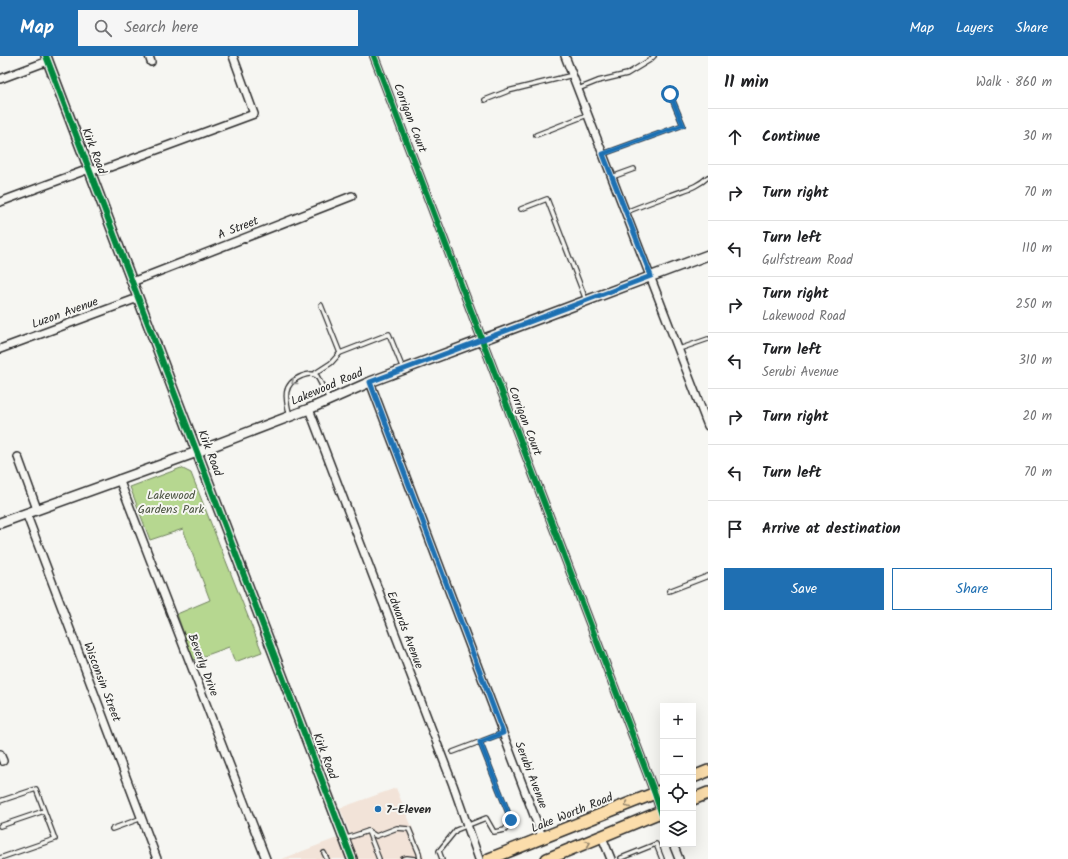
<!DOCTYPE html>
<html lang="en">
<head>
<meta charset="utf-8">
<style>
	body { margin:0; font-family:Kalam,sans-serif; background:#f6f6f6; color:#202124 }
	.controls { position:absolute; right:12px; bottom:12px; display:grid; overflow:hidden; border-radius:0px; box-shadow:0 4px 16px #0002 }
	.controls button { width:36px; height:36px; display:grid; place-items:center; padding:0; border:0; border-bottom:1px solid #e0e0e0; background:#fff; color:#202124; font:20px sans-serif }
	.stop { position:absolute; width:12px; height:12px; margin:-9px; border:3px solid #1f6fb2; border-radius:50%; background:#fff }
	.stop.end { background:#1f6fb2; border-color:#fff; box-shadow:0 1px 4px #0008 }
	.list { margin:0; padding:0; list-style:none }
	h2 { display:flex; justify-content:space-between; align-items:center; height:52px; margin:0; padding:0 16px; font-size:17px }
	h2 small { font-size:13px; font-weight:400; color:#757577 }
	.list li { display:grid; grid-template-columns:26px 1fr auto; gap:12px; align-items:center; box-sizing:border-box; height:56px; padding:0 16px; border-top:1px solid #e0e0e0 }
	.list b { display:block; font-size:15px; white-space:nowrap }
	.list p { margin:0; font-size:13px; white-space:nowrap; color:#757577 }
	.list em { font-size:13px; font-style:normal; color:#757577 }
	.actions { display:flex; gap:8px; padding:12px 16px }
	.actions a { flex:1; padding:9px 0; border:1px solid #1f6fb2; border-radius:0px; text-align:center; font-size:14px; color:#1f6fb2 }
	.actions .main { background:#1f6fb2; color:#fff }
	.icon { flex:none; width:22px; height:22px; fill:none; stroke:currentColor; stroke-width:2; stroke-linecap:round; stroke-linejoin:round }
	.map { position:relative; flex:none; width:708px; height:803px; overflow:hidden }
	header { display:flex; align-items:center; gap:24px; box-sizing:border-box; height:56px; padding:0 20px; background:#1f6fb2; color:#fff }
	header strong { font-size:19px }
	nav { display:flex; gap:22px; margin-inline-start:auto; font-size:14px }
	.search { width:280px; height:36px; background:#f6f6f6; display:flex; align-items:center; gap:10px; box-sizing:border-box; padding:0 14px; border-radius:0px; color:#757577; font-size:15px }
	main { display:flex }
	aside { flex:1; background:#fff }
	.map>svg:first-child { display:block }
	.built { fill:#f2e3d8 }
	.green { fill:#b6d790; stroke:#70815e }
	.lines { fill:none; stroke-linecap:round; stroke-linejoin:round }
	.service-casing { stroke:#2b2b2b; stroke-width:6 }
	.minor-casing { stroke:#2b2b2b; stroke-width:10 }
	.tertiary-casing { stroke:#2b2b2b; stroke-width:12 }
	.primary-casing { stroke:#2b2b2b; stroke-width:14 }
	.service { stroke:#f6f6f2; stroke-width:3.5 }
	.minor { stroke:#f6f6f2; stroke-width:7 }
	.tertiary { stroke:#f6f6f2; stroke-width:9 }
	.primary { stroke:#fbddab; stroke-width:11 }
	.cycleway-casing { stroke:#f6f6f2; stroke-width:8 }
	.cycleway { stroke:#00873e; stroke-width:6 }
	.oneway { stroke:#90908e }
	.oneway2 { stroke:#93846b }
	.route { stroke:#1f6fb2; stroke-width:5 }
	.poi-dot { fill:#1f6fb2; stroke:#f6f6f2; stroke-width:1.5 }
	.labels { text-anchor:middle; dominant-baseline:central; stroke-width:4; stroke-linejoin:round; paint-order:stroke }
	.street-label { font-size:12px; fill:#2b2b2b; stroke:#f6f6f2 }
	.park-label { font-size:12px; fill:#4e5644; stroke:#f6f6f2 }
	.poi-label { font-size:12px; font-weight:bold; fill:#2b2b2b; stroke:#f6f6f2; text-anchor:start }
</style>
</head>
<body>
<header>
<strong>Map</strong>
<div class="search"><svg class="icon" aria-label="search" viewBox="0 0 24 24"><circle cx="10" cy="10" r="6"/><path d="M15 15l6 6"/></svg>Search here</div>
<nav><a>Map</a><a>Layers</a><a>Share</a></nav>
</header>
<main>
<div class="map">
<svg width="708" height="803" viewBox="0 0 708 803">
	<rect width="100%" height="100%" fill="#f6f6f2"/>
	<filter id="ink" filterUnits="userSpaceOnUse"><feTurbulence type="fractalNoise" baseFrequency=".025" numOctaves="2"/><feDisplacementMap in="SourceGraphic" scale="8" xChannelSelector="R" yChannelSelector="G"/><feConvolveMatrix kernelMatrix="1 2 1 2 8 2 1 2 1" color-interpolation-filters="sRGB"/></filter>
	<g filter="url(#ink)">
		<polygon class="built" points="396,732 425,803 282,803 350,777 340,752"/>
		<polygon class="green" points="181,412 191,417 262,596 235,606 229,591 193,604 177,558 210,544 183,473 150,484 130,431"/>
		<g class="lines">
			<g class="service-casing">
				<g id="service">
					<polyline points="578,33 598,25 627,18 650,4 654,0"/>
					<polyline points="485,44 508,35 573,19"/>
					<polyline points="536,79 587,59"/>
					<polyline points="603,98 683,69 670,38"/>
					<polyline points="612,121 634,113"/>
					<polyline points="521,153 547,143 586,244"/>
					<path d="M626,156C641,150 656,144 671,139C686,133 696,132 708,121"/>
					<polyline points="321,249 340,297 389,278 403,313"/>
					<polyline points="679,293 708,283"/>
					<polyline points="314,318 331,307 340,297"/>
					<path d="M290,360C285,342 282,328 302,320C308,318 312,317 317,320L329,343"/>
					<polyline points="669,535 708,520"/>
					<polyline points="453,696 503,677"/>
					<polyline points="0,745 36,733 55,783 0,802"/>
					<polyline points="0,770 44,755"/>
					<polyline points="112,773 142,762"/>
					<polyline points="368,775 379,803"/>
					<polyline points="344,783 368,775 376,780 397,772 409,773 419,797 420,803"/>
					<polyline points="324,797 327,803"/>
					<polyline points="621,802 656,788 662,803"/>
					<polyline points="403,803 407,802 415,803"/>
					<polyline points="442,803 439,795 456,774 486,762 494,776 505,774 511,764 480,686"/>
				</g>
			</g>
			<g class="minor-casing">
				<g id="minor">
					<polyline points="149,0 151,6"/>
					<polyline points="374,0 655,738 663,762"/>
					<polyline points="565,0 708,370"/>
					<polyline points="0,23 48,5"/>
					<polyline points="0,146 89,113 102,114 254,58 233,0"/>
					<polyline points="132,226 352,140"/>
					<polyline points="0,293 138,242"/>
					<polyline points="370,326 543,783"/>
					<polyline points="309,353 453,729 479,803"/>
					<polyline points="18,401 37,453"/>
					<polyline points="119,423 266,803"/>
					<polyline points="26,457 157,803"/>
					<polyline points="0,698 3,705"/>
					<polyline points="602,781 611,803"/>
					<polyline points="673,788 679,803"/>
				</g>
			</g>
			<g class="tertiary-casing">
				<g id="tertiary">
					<polyline points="46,0 352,803"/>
					<polyline points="0,467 197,396 309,353 370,326 708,199"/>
				</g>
			</g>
			<g class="primary-casing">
				<g id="primary">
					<polyline points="693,721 708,715"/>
					<polyline points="693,743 708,737"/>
					<polyline points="489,803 663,734"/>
					<polyline points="547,803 663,755"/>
				</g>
			</g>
			<use href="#service" class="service"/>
			<use href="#minor" class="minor"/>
			<use href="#tertiary" class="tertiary"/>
			<use href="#primary" class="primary"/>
			<g class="cycleway-casing">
				<g id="cycleway">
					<polyline points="46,0 352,803"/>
					<polyline points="374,0 655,738 663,762"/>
				</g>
			</g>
			<use href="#cycleway" class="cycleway"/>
		</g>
		<defs><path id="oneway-chevron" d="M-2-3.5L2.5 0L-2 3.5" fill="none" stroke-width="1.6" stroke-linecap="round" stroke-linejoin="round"/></defs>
		<use class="oneway" href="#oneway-chevron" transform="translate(294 326) rotate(141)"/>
		<g class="oneway2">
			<use href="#oneway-chevron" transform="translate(627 749) rotate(158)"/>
			<use href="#oneway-chevron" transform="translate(588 787) rotate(-22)"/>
		</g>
	</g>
	<g class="lines" filter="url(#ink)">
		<polyline class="route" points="511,764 480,686 503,677 370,326 651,220 603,98 683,69 670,38"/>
	</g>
	<circle class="poi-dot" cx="378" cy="753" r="4"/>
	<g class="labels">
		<g class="street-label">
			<text transform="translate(410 62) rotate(69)">Corrigan Court</text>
			<text transform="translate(94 95) rotate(69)">Kirk Road</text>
			<text transform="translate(238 172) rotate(-21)">A Street</text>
			<text transform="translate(65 257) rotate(-20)">Luzon Avenue</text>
			<text transform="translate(327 331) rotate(-23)">Lakewood Road</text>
			<text transform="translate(525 365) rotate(69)">Corrigan Court</text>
			<text transform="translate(210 397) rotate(69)">Kirk Road</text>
			<text transform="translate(405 574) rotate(69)">Edwards Avenue</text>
			<text transform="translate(203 609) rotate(69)">Beverly Drive</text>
			<text transform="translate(102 626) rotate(69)">Wisconsin Street</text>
			<text transform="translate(325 700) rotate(69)">Kirk Road</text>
			<text transform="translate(531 719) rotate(69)">Serubi Avenue</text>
			<text transform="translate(572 757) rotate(-22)">Lake Worth Road</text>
		</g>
		<g class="park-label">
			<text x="171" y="439">Lakewood<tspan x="171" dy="14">Gardens Park</tspan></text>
		</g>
		<g class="poi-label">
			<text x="386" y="753">7-Eleven</text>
		</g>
	</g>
</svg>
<div class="controls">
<button>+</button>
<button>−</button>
<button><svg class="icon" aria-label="locate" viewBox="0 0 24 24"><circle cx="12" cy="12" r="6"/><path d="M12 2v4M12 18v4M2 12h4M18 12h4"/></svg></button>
<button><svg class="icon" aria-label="layers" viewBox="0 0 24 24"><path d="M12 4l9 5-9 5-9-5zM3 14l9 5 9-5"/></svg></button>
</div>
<div class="stop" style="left:670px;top:38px"></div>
<div class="stop end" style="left:511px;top:764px"></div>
</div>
<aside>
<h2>11 min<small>Walk · 860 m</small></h2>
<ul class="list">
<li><svg class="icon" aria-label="ahead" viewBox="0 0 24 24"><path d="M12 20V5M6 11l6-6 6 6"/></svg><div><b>Continue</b></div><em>30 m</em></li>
<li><svg class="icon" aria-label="right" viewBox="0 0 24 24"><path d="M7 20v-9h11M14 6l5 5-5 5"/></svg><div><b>Turn right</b></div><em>70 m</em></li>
<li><svg class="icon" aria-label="left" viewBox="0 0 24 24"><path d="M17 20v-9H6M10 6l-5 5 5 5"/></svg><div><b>Turn left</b><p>Gulfstream Road</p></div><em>110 m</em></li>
<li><svg class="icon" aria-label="right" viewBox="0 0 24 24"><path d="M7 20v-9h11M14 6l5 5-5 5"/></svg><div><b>Turn right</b><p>Lakewood Road</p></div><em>250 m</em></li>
<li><svg class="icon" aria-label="left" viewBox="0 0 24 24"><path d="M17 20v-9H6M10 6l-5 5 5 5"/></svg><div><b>Turn left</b><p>Serubi Avenue</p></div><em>310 m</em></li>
<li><svg class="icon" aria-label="right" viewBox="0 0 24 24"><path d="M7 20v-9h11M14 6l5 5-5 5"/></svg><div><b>Turn right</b></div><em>20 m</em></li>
<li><svg class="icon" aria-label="left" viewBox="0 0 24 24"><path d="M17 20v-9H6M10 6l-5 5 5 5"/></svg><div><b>Turn left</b></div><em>70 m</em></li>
<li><svg class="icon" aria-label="arrive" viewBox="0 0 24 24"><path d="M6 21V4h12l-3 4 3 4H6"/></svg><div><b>Arrive at destination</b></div></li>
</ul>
<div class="actions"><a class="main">Save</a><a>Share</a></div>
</aside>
</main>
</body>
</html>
